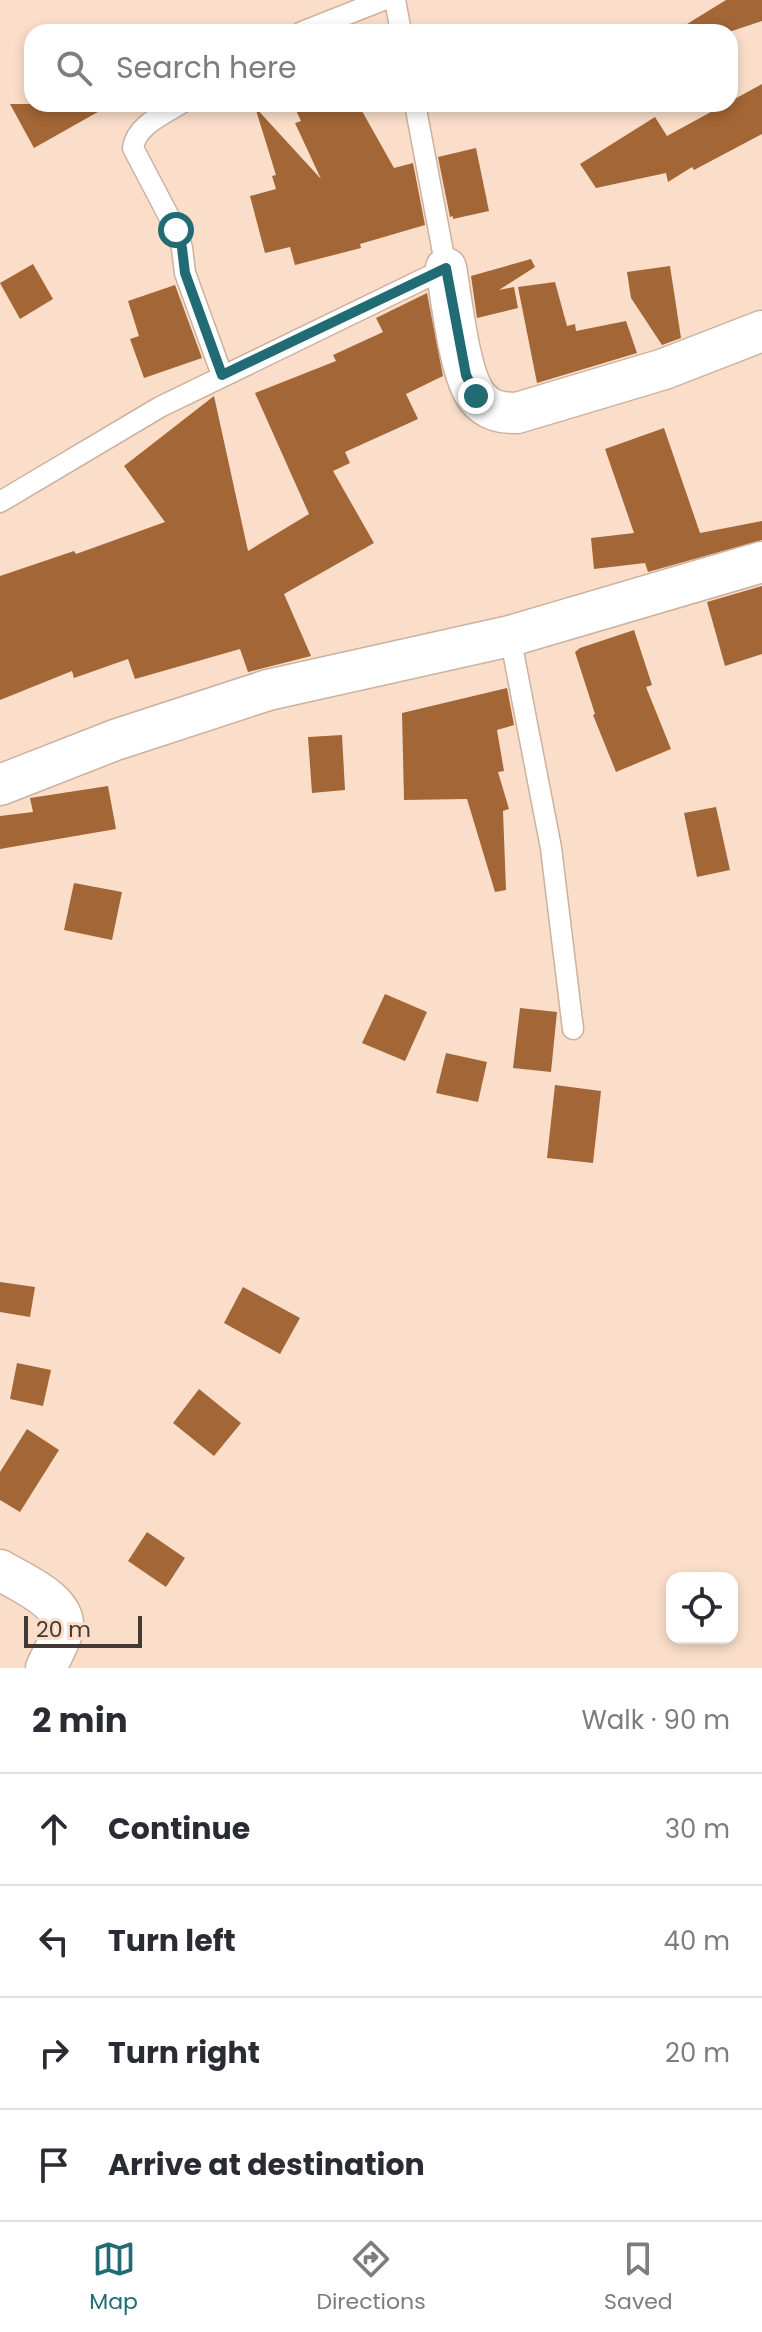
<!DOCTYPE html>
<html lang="en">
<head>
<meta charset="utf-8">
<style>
	body { margin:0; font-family:Poppins,sans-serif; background:#f7f7f7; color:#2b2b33 }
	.controls { position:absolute; right:24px; bottom:24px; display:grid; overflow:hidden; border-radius:16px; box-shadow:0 4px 12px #0003 }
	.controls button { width:72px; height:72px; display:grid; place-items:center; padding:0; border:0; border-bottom:2px solid #e1e1e2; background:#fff; color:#2b2b33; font:40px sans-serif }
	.scale { position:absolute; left:24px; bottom:20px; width:118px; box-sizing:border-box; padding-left:8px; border:4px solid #443932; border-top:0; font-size:22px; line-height:28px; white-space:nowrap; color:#443932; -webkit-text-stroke:6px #fadeca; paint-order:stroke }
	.stop { position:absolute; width:24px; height:24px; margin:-18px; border:6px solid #216b74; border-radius:50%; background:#fff }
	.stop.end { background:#216b74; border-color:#fff; box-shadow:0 2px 8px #0008 }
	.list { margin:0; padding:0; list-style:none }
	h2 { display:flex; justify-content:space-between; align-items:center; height:104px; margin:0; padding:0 32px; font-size:34px }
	h2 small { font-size:26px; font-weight:400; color:#7c7c81 }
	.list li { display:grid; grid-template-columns:52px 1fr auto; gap:24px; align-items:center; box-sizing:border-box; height:112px; padding:0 32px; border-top:2px solid #e1e1e2 }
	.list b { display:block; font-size:30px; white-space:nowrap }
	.list em { font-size:26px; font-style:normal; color:#7c7c81 }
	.icon { flex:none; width:44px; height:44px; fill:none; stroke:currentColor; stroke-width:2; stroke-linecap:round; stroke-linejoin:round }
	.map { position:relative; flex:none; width:762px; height:1668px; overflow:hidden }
	.search { position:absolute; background:#fff; box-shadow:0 4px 12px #0003; left:24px; right:24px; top:24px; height:88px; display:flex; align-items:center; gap:20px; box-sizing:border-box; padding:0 28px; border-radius:24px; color:#7c7c81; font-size:30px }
	.sheet { height:552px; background:#fff }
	nav { display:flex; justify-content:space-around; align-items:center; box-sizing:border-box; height:112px; border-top:2px solid #e1e1e2; background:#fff; font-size:22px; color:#7c7c81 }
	nav a { display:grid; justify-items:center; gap:4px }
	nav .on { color:#216b74 }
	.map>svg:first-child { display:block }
	.building { fill:#a36636 }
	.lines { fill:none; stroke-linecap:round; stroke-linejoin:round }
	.lane-casing { stroke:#ccb19f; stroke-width:23 }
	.street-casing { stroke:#ccb19f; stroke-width:43 }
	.lane { stroke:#fff; stroke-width:20 }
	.street { stroke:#fff; stroke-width:40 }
	.route { stroke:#216b74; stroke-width:10 }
</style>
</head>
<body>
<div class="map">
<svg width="762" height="1668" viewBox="0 0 762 1668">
	<rect width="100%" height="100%" fill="#fadeca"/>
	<g class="building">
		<polygon points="726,0 762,0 762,21 729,32 674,32"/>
		<polygon points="762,84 762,134 694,170 692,167 668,182 666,173 596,188 580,164 655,117 667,136"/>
		<polygon points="10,104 112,104 34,148"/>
		<polygon points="293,104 358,104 394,168 413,163 425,225 360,244 361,248 295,265 290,247 265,253 250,196 276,189 272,176 276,175 255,107 321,179 295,123 301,121"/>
		<polygon points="476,148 489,211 453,219 453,216 450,217 438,157"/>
		<polygon points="531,259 535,267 499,290 514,287 518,308 477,318 471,276"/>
		<polygon points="33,264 53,299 20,319 0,283"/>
		<polygon points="670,266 681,338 662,345 631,298 627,272"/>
		<polygon points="555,282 567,326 575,324 576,331 626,321 637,353 537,383 518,287"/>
		<polygon points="175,285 202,358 144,378 130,339 139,336 128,301"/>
		<polygon points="427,293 443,376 406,394 418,419 345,452 350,463 333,471 374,543 284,594 311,656 248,672 240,649 135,679 128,659 74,678 72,671 0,700 0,576 74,551 76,554 165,522 124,466 214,396 248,551 309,514 255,393 336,361 333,355 383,332 376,318"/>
		<polygon points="664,428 700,533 762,521 762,540 648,572 645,563 594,569 591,538 634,533 605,449"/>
		<polygon points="762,586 762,654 725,666 707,602"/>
		<polygon points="634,630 652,685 646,687 671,749 616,772 593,715 595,714 575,652 580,648"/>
		<polygon points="507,688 514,725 497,730 504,771 498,772 509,809 503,811 506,890 495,892 467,799 404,800 402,713"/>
		<polygon points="342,735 345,790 312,793 308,737"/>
		<polygon points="108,786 116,829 0,849 0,816 33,812 30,798"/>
		<polygon points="716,807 730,870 697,877 684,813"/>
		<polygon points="74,883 122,892 112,940 64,930"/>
		<polygon points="385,994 427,1012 405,1061 362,1043"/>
		<polygon points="520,1008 557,1012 551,1072 513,1068"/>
		<polygon points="446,1053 487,1062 478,1102 436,1093"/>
		<polygon points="555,1085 601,1091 593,1163 547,1158"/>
		<polygon points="0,1282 35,1287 30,1317 0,1312"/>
		<polygon points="243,1287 300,1318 280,1354 224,1323"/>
		<polygon points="17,1363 51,1370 43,1406 10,1399"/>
		<polygon points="199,1389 241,1423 214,1456 173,1423"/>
		<polygon points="27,1429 59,1450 20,1512 0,1500 0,1472"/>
		<polygon points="147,1532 185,1558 166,1587 128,1561"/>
	</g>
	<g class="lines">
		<g class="lane-casing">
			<g id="lane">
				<polyline points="395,0 401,32"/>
				<polyline points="302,32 383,0"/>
				<path d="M180,104C162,115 136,126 133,148L176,230L182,248L185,273L222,375"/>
				<polyline points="0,502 160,407 446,268 415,104"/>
				<polyline points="510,636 551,848 573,1029"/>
			</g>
		</g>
		<g class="street-casing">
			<g id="street">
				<path d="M446,268C452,300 459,374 477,397C488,411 501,413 517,413L664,369L762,331"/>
				<polyline points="0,785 115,740 268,690 510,636 762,562"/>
				<path d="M0,1570C21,1583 71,1602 62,1633C58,1645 51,1657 46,1668"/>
			</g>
		</g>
		<use href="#lane" class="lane"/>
		<use href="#street" class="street"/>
	</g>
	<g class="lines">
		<polyline class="route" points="176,230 182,248 185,273 222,375 446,268 466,375 476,396"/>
	</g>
</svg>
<div class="controls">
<button><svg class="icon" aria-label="locate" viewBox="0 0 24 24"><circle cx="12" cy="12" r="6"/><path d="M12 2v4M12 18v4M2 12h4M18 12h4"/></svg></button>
</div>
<div class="scale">20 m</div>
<div class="stop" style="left:176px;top:230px"></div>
<div class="stop end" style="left:476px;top:396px"></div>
<div class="search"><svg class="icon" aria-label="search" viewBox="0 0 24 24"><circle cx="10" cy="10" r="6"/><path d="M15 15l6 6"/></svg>Search here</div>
</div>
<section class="sheet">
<h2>2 min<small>Walk · 90 m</small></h2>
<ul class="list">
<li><svg class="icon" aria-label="ahead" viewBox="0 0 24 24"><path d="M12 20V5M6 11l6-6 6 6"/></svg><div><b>Continue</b></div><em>30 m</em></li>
<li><svg class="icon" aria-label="left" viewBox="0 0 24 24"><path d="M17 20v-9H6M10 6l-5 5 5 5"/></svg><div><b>Turn left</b></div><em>40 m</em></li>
<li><svg class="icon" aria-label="right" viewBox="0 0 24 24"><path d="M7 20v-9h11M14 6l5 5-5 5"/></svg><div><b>Turn right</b></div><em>20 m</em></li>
<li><svg class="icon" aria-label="arrive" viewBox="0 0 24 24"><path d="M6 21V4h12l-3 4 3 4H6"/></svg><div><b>Arrive at destination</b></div></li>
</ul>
</section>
<nav>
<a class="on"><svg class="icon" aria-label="map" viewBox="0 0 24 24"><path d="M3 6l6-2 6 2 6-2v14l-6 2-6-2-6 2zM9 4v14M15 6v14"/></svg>Map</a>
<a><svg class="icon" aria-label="directions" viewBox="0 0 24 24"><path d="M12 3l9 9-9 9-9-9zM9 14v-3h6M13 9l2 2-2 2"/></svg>Directions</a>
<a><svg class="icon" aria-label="saved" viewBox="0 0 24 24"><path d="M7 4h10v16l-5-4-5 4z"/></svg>Saved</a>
</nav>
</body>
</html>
